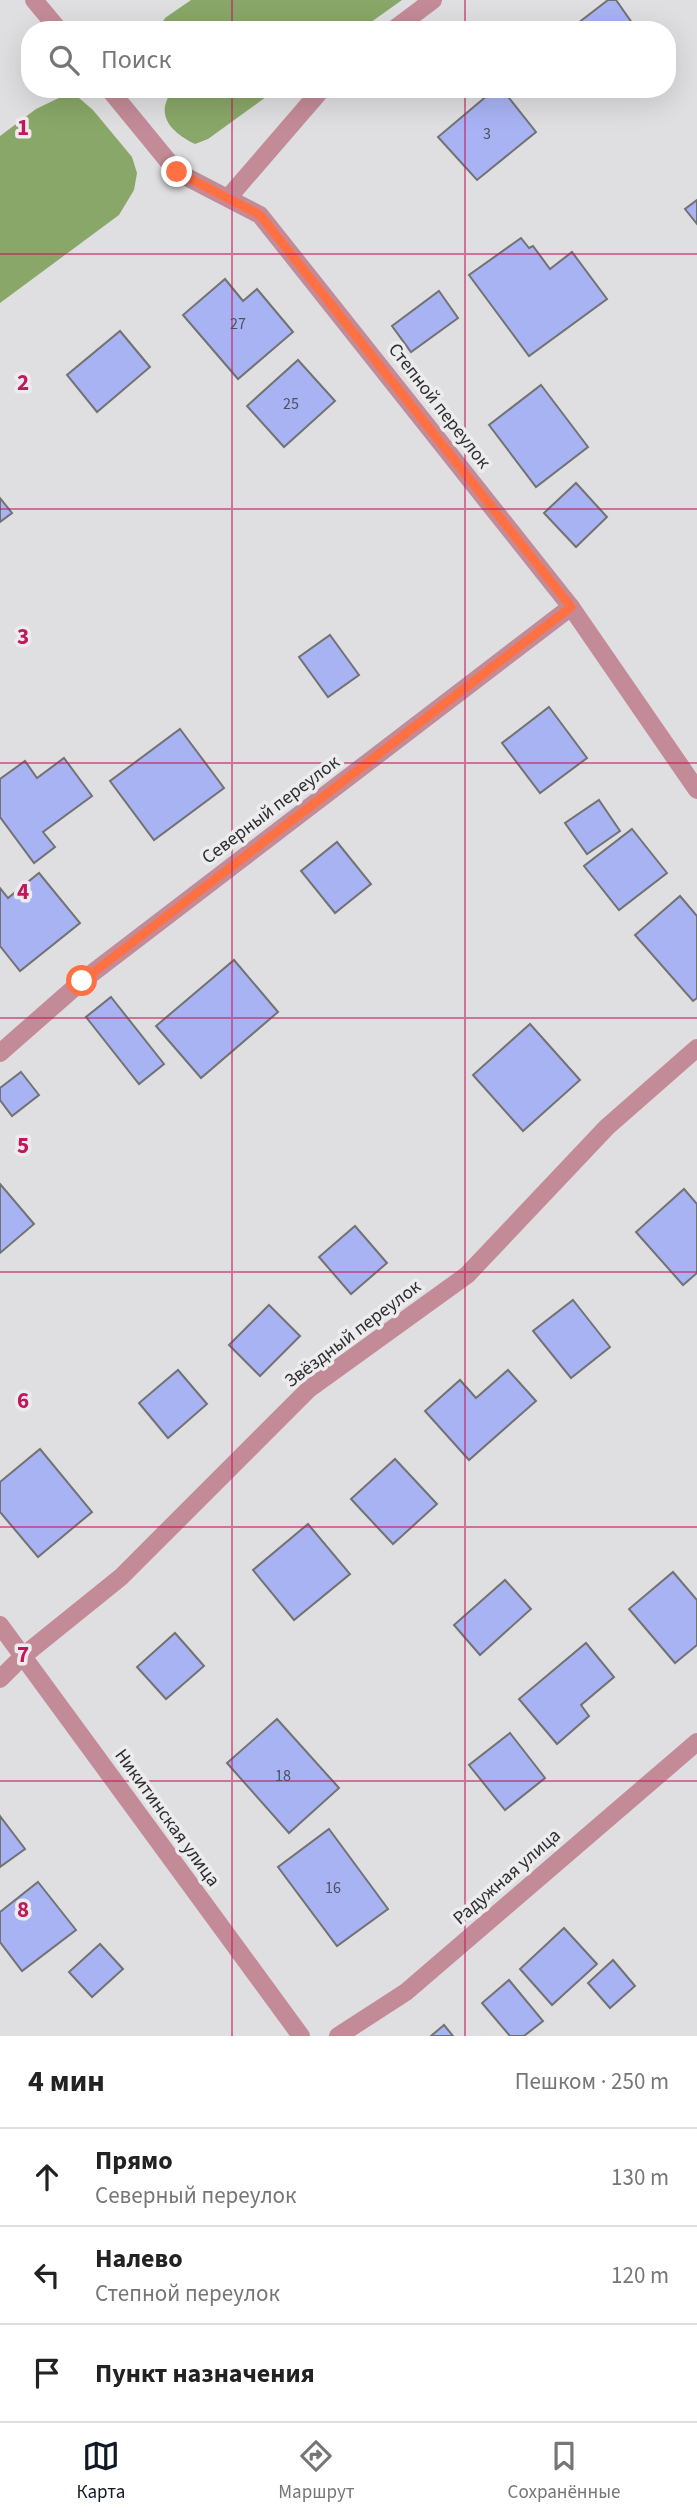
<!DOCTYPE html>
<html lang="ru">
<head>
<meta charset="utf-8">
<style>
	body { margin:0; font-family:"Source Sans 3",sans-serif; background:#f2f2f2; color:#222 }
	.stop { position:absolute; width:21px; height:21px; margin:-16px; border:5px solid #ff7043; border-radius:50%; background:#fff }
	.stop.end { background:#ff7043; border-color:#fff; box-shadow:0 2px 7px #0008 }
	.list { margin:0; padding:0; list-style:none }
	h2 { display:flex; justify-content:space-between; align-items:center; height:91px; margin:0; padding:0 28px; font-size:30px }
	h2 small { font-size:23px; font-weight:400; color:#767676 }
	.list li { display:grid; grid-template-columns:46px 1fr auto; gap:21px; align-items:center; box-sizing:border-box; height:98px; padding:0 28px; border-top:2px solid #e0e0e0 }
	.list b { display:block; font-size:26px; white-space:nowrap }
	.list p { margin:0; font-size:23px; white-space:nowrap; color:#767676 }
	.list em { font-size:23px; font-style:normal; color:#767676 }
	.icon { flex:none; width:38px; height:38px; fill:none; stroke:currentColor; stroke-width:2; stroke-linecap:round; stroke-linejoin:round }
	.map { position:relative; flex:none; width:697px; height:2036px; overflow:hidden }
	.search { position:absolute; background:#fff; box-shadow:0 7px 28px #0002; left:21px; right:21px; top:21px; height:77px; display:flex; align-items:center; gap:18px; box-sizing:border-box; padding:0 24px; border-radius:28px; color:#767676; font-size:26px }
	.sheet { height:385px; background:#fff }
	nav { display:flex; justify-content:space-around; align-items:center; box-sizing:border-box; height:98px; border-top:2px solid #e0e0e0; background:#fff; font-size:19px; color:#767676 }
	nav a { display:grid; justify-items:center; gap:4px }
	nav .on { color:#111827 }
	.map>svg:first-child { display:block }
	.forest { fill:#89a768 }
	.building { fill:#a8b3f4; stroke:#727273; stroke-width:2 }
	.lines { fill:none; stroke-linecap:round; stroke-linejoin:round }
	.minor { stroke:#c38b97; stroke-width:18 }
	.route { stroke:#ff7043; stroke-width:9 }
	.grid { fill:none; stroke:#c2185b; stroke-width:2; stroke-opacity:0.55 }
	.labels { text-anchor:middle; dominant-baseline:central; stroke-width:7; stroke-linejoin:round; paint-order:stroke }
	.number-label { font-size:16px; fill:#4d5060 }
	.street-label { font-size:19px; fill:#2f2f2f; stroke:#ececee }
	.grid-label { font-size:23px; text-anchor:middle; font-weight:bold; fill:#c2185b; stroke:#ececee; stroke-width:7; stroke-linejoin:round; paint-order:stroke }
</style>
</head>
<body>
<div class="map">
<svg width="697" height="2036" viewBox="0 0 697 2036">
	<rect width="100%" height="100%" fill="#dfdfe1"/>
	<g class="forest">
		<polygon points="191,0 402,0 360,30 158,30 165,18"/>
		<path d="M171,89H277L208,139L195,144C181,137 162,125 165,106C166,100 170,95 171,89Z"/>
		<polygon points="65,95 79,98 93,110 132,157 137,173 134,190 119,215 0,303 0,136 36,109"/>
	</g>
	<g class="building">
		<polygon points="608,0 616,0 637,30 569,30"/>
		<polygon points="495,89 502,89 536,132 477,180 438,137"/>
		<polygon points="697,200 697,224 685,209"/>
		<polygon points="521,238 529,248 533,246 550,269 572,252 607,299 529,356 469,275"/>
		<polygon points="225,279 243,301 257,289 293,332 238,379 183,315"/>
		<polygon points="439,291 458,318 411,352 392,326"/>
		<polygon points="120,331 150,367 97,412 67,375"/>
		<polygon points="298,360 335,401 284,447 247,406"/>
		<polygon points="541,385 588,447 536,487 489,425"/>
		<polygon points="576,483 607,517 576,547 544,513"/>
		<polygon points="0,498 12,513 0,522"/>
		<polygon points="330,635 359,675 328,697 299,657"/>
		<polygon points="549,707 587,758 540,793 502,743"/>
		<polygon points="180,729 224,788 154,840 110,781"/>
		<polygon points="64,758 92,796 43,832 55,847 34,863 0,817 0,779 25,761 37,778"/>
		<polygon points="599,800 620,831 587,854 565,823"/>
		<polygon points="632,829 667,873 619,910 584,866"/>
		<polygon points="337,842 371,884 335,913 301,871"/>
		<polygon points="39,873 80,923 20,971 0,946 0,888 8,898"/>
		<polygon points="680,896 697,916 697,998 693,1001 635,935"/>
		<polygon points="234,960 278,1012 201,1078 156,1026"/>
		<polygon points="111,997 164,1064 139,1084 86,1017"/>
		<polygon points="530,1024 580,1080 523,1131 473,1075"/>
		<polygon points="21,1072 39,1095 12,1116 0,1100 0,1088"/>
		<polygon points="0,1184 34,1224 0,1253"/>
		<polygon points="684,1189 697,1204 697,1273 683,1285 636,1232"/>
		<polygon points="355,1226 387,1263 351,1294 319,1257"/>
		<polygon points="573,1300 610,1347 571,1378 533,1331"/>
		<polygon points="269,1305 300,1336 260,1376 229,1345"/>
		<polygon points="178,1370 207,1404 168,1438 139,1403"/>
		<polygon points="508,1370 536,1401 469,1460 425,1411 460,1380 476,1398"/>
		<polygon points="40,1449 92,1512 38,1557 0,1512 0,1482"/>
		<polygon points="395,1459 437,1504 393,1544 351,1499"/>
		<polygon points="308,1524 350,1574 294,1620 253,1570"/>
		<polygon points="673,1572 697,1600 697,1645 675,1663 629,1609"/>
		<polygon points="505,1580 531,1609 480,1655 454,1625"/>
		<polygon points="175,1633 204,1666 166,1699 137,1667"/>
		<polygon points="586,1643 614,1677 581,1705 589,1716 557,1744 519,1699"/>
		<polygon points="277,1719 339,1788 289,1833 227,1763"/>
		<polygon points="510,1733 545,1778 505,1810 469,1765"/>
		<polygon points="0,1816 25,1849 0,1867"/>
		<polygon points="329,1829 388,1909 337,1946 278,1867"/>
		<polygon points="38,1882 76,1930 22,1971 0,1942 0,1912"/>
		<polygon points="564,1928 597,1964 552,2005 520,1969"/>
		<polygon points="100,1944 123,1969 92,1997 69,1972"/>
		<polygon points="613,1960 635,1986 610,2008 588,1983"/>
		<polygon points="509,1980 543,2021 524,2036 510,2036 482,2003"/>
		<polygon points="444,2025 453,2036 431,2036"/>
	</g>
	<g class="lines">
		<g class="minor">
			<polyline points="34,0 59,30"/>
			<polyline points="393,30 433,0"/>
			<polyline points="109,89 177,172 260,215 571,607 697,790"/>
			<polyline points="228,198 322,89"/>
			<polyline points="0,1053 82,981 571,607"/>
			<polyline points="0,1625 301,2036"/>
			<polyline points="0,1679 23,1656 121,1577 309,1389 467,1275 607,1127 697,1048"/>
			<polyline points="338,2036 406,1992 697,1742"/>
		</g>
	</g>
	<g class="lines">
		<polyline class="route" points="82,981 571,607 260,215 177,172"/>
	</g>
	<path class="grid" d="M232,0V30M465,0V30M232,89V2036M465,89V2036M0,254H697M0,509H697M0,763H697M0,1018H697M0,1272H697M0,1527H697M0,1781H697"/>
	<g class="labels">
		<g class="number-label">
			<text x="487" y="134">3</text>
			<text x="238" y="324">27</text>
			<text x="291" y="404">25</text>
			<text x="283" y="1776">18</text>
			<text x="333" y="1888">16</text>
		</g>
		<g class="street-label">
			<text transform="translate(439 406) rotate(52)">Степной переулок</text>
			<text transform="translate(271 810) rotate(-37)">Северный переулок</text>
			<text transform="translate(353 1334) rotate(-37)">Звёздный переулок</text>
			<text transform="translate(167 1818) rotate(54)">Никитинская улица</text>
			<text transform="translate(507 1877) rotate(-41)">Радужная улица</text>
		</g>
	</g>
	<g class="grid-label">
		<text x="23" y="135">1</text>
		<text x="23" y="390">2</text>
		<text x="23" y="644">3</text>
		<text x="23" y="899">4</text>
		<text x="23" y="1153">5</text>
		<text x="23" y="1408">6</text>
		<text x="23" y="1662">7</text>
		<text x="23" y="1917">8</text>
	</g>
</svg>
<div class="stop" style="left:82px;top:981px"></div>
<div class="stop end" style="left:177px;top:172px"></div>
<div class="search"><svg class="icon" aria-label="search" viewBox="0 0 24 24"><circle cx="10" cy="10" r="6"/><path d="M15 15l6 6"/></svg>Поиск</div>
</div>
<section class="sheet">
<h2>4 мин<small>Пешком · 250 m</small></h2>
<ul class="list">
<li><svg class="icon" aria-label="ahead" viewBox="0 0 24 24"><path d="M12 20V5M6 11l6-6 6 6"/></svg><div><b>Прямо</b><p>Северный переулок</p></div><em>130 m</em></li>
<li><svg class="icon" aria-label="left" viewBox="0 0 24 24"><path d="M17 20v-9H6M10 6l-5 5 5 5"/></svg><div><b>Налево</b><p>Степной переулок</p></div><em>120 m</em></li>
<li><svg class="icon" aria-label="arrive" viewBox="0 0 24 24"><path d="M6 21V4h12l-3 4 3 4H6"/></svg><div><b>Пункт назначения</b></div></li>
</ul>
</section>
<nav>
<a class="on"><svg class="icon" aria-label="map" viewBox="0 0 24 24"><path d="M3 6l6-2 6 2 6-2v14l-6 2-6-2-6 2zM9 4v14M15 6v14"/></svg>Карта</a>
<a><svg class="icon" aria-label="directions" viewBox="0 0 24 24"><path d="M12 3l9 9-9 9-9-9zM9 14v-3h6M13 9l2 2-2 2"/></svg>Маршрут</a>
<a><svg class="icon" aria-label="saved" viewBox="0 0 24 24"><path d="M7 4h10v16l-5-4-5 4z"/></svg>Сохранённые</a>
</nav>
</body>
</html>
